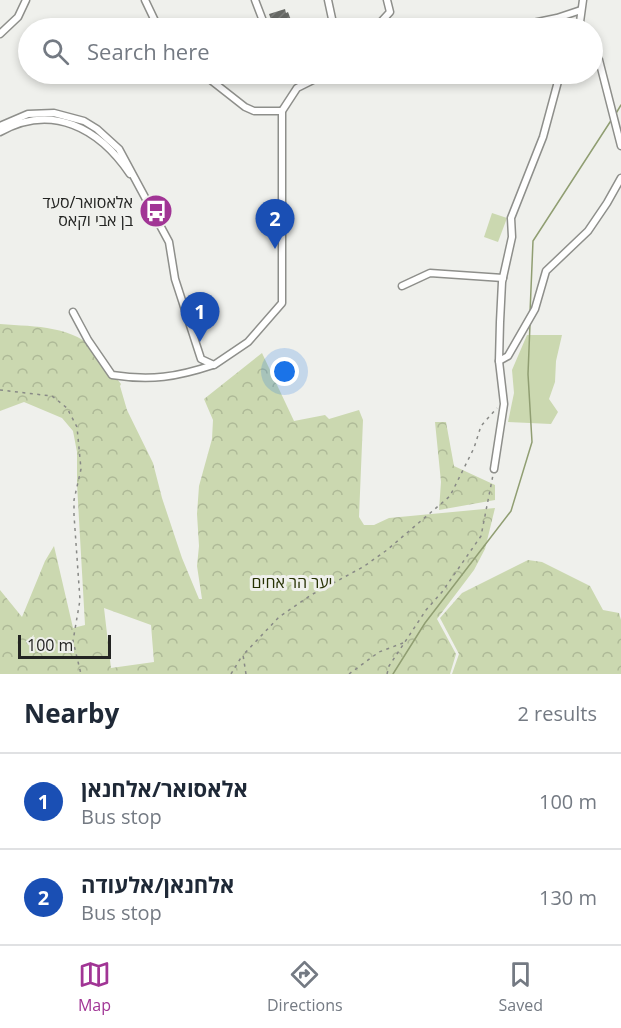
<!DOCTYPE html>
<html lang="en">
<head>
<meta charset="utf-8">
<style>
	body { margin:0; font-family:"Open Sans",Heebo,sans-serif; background:#f6f6f7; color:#1f2937 }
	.scale { position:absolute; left:18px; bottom:15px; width:93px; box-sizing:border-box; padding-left:6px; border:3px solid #232422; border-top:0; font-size:16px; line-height:21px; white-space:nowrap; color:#232422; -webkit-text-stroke:4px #eff0ec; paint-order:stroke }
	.you { position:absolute; left:285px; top:372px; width:21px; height:21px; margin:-15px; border:4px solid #fff; border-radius:50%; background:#1a73e8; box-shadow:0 0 0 9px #1a73e833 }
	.badge { display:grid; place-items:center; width:39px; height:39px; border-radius:50%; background:#a13595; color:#fff; font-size:20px; font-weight:700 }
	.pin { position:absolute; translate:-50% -50px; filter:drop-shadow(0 2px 3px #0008) }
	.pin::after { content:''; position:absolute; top:32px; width:21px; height:18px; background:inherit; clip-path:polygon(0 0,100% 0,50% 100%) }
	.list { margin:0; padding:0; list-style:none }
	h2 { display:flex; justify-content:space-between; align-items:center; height:78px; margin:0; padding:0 24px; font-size:26px }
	h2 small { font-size:20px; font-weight:400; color:#747a83 }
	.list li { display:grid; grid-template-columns:39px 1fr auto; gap:18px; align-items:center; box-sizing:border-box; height:96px; padding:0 24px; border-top:2px solid #e0e1e3 }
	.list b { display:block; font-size:22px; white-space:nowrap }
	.list p { margin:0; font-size:20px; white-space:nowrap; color:#747a83 }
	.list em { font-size:20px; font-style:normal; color:#747a83 }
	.icon { flex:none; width:33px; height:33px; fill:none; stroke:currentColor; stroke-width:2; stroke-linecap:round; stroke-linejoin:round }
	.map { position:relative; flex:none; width:621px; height:674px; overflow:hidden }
	.search { position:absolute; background:#fff; box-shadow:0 3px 9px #0003; left:18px; right:18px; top:18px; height:66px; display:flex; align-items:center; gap:15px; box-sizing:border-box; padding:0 21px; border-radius:33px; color:#747a83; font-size:22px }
	.sheet { height:270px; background:#fff }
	nav { display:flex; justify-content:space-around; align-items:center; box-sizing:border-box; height:84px; border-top:2px solid #e0e1e3; background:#fff; font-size:16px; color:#747a83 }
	nav a { display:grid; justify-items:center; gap:3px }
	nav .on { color:#a13595 }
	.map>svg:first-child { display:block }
	.green { fill:#cbd8b0 }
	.forest { fill:url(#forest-crowns); fill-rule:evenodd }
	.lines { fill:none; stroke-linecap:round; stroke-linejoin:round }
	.stream { stroke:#909e72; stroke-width:1.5 }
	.building { fill:url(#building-hatch) }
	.street-casing { stroke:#8e8f8b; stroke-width:9 }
	.path { stroke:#888986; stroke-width:1.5; stroke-dasharray:3 4.5; stroke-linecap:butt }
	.street { stroke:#fff; stroke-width:6 }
	.labels { text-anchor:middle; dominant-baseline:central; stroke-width:6; stroke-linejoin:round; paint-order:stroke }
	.poi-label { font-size:16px; fill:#232422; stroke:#eff0ec; text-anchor:end }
	.park-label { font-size:16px; fill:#263103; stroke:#eff0ec }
</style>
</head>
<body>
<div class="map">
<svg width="621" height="674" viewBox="0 0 621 674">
	<defs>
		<pattern id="forest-crowns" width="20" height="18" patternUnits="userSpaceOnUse" patternTransform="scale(1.5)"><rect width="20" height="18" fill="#cbd8b0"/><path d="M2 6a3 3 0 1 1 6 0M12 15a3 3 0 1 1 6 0" fill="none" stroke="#aeb997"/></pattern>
		<pattern id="building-hatch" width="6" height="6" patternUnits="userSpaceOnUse" patternTransform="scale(1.5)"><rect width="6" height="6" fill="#676965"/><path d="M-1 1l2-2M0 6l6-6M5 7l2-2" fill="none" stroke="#7c7e7b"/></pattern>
	</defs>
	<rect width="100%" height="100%" fill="#eff0ec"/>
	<g class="green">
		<polygon points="492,213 507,218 498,242 484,237"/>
		<polygon points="527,335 562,335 556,361 555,382 549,399 558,412 551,424 508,422 514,393 512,370"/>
	</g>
	<g class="forest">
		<path d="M0,324C38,327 71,325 100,353C108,362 113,374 121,384L120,386L127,410L153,463L162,498L182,558L199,599H202L197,566L199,546L197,514L199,486L212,439L213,420L204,399L262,353L294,421L325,415L329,419L359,410L363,420L359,517L364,525H374L389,518L495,508L485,549L474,570L437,619L456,654L450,674H0V590L22,617L45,561L54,546L73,628L85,625L77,484V452L73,431L62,418L24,402L0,411ZM104,608L151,625L154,662L111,668Z"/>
		<polygon points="435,422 446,422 454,466 495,485 495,500 439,510 441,482"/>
		<polygon points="528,560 542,562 590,586 603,610 619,613 621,620 621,674 452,674 459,654 440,618 462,593"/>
	</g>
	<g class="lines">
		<g class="stream">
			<polyline points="615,115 621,105"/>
			<polyline points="530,313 533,241 612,119"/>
			<polyline points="393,674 425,623 511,511 532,442 528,374 530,324"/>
		</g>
	</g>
	<polygon class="building" points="285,9 286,13 288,12 291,20 288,21 290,26 282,28 281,25 274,28 269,14"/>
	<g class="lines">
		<g class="street-casing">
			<g id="street">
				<polyline points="145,0 155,21 161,28"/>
				<polyline points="255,0 265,26"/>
				<polyline points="328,0 334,28"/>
				<polyline points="583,0 580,22 583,28"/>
				<polyline points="378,28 378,25 390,12 387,0"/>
				<polyline points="509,28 557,18 581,10"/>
				<polyline points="0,34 18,17 26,0"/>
				<polyline points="592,47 599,60 621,146"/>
				<polyline points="203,74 245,107 254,111 282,111"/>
				<polyline points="0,126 28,114 54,113 84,121 97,129 119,149 169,242 175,279 201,359 214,365 248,342 282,303 282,111 297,88 325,74"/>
				<path d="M0,132C52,103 99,128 130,174"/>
				<polyline points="402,286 430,273 503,278"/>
				<path d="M73,312L88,340L112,375C151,381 177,377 213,365"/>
				<polyline points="499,361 508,356 535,309 546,271 588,231 607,203 621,178"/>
				<polyline points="494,469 504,404 499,361 500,322 502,282 512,237 511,218 543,137 560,74"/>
			</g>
		</g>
		<g class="path">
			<polyline points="0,390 52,396 67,408 77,427 81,469 74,500 74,515 80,600 73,641 81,674"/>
			<polyline points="231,674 242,656"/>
			<polyline points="246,674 243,655 279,617 311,595 363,567 387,550 450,496 474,448 481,426 497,408"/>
			<polyline points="349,674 379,652 403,643"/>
			<polyline points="387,674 389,666 426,610 442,592 481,536 493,475"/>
		</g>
		<use href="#street" class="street"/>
	</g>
	<defs>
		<g id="bus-disc" transform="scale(1.725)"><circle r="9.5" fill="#a13595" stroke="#eff0ec"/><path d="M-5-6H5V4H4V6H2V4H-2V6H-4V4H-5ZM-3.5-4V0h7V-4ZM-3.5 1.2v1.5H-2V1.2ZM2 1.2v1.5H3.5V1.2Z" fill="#fff"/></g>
	</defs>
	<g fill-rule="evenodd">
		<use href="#bus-disc" x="156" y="211"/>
	</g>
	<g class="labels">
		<g class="poi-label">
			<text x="133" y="202">אלאסואר/סעד<tspan x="133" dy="18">בן אבי וקאס</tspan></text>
		</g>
		<g class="park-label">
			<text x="292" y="582">יער הר אחים</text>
		</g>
	</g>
</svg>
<div class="scale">100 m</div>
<div class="you"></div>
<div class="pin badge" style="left:200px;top:342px;background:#1a4fb4">1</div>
<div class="pin badge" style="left:275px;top:249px;background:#1a4fb4">2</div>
<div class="search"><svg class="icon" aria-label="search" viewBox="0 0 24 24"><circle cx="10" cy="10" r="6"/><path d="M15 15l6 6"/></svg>Search here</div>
</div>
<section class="sheet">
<h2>Nearby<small>2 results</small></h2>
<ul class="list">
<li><span class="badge" style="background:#1a4fb4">1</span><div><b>אלאסואר/אלחנאן</b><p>Bus stop</p></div><em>100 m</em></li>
<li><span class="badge" style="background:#1a4fb4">2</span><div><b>אלחנאן/אלעודה</b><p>Bus stop</p></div><em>130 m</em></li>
</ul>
</section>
<nav>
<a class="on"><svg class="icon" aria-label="map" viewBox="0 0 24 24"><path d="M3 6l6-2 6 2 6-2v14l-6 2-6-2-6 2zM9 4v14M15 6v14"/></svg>Map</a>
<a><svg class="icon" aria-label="directions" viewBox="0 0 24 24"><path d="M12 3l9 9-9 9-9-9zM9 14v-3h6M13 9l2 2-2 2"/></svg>Directions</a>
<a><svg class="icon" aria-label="saved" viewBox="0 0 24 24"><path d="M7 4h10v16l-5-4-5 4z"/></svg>Saved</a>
</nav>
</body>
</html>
